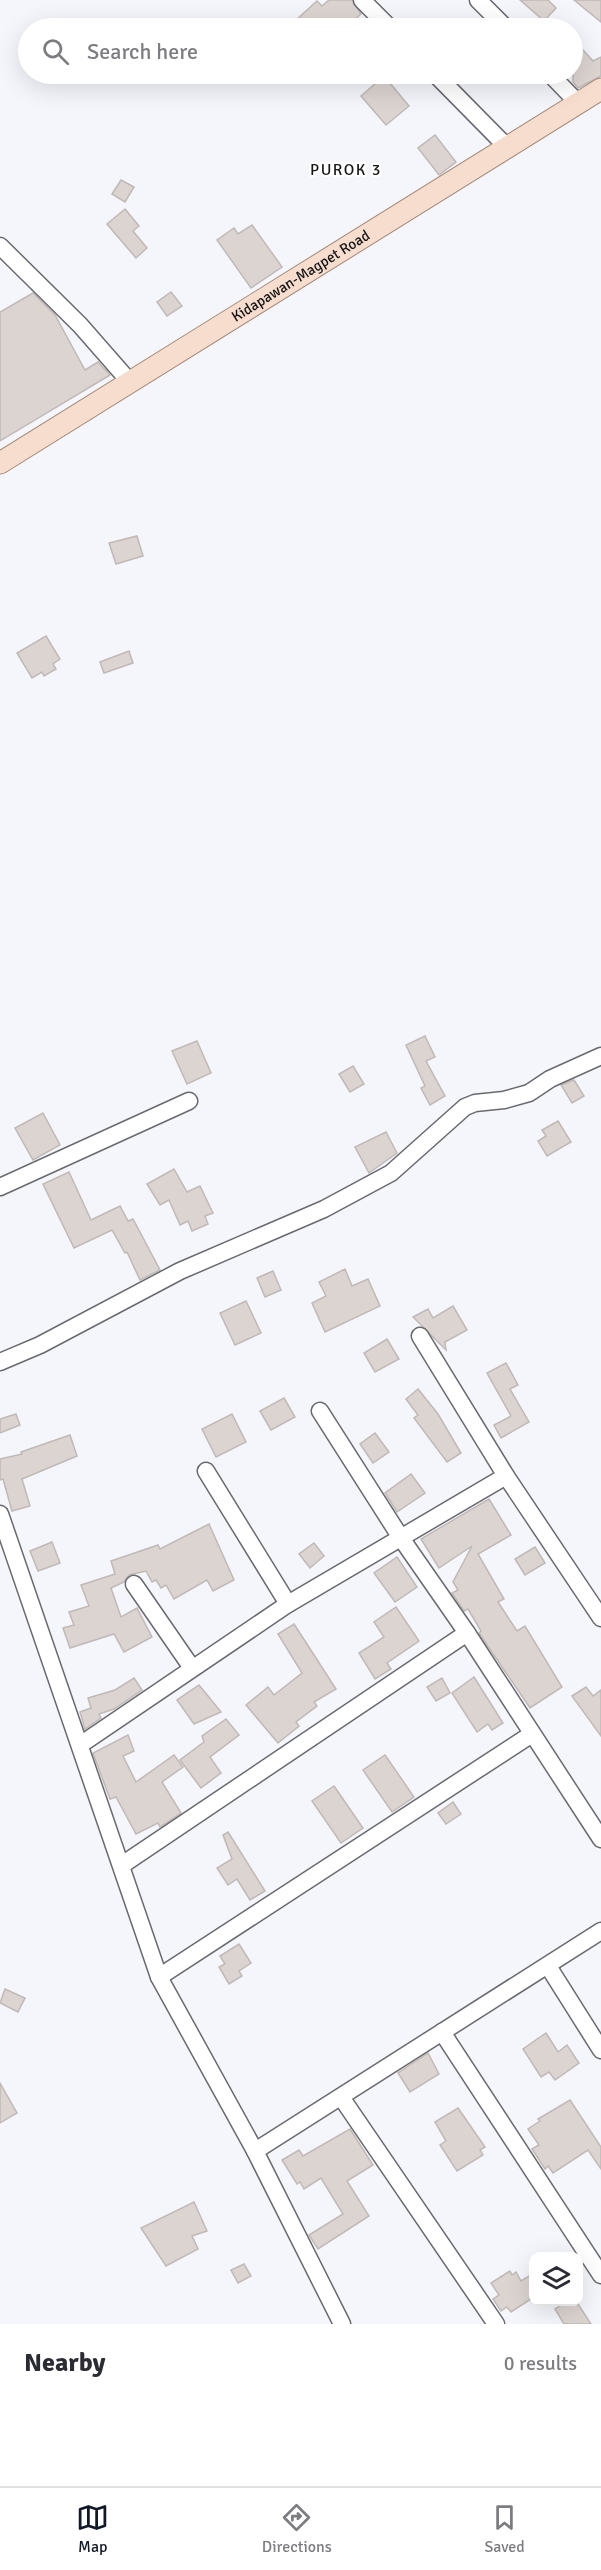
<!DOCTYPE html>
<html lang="en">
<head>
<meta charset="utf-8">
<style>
	body { margin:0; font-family:Signika,sans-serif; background:#f2f2f3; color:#2b2b33 }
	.controls { position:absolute; right:18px; bottom:18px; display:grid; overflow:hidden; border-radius:12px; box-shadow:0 6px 24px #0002 }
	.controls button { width:54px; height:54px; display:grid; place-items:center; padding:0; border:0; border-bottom:2px solid #e1e1e2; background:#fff; color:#2b2b33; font:30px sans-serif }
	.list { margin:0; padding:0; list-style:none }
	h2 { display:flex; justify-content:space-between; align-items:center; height:78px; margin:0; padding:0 24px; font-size:26px }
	h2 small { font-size:20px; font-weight:400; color:#7c7c81 }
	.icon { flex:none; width:33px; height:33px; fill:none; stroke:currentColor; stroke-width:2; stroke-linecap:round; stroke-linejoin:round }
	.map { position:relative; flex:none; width:601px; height:2324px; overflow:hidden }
	.search { position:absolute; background:#fff; box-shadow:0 6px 24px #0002; left:18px; right:18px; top:18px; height:66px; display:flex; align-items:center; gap:15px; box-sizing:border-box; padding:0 21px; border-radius:33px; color:#7c7c81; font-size:22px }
	.sheet { height:162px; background:#fff }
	nav { display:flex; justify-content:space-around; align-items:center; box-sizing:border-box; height:84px; border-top:2px solid #e1e1e2; background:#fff; font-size:16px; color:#7c7c81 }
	nav a { display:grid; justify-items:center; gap:3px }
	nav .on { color:#111827 }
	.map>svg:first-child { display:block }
	.building { fill:#dbd4d1; stroke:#c0b9b6; stroke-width:1.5 }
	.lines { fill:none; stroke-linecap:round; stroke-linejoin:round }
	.minor-casing { stroke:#696a70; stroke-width:19 }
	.major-casing { stroke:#a48978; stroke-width:23 }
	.minor { stroke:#fff; stroke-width:16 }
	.major { stroke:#f7ddcd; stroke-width:21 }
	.labels { text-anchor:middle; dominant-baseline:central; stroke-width:4.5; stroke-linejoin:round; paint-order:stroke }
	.street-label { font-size:15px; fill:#161618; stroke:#fff }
	.neighbourhood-label { font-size:16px; letter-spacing:1.5px; fill:#161618; stroke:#fff }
</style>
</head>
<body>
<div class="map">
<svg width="601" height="2324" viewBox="0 0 601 2324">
	<rect width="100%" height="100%" fill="#f5f5fc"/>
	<g class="building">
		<polygon points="329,0 352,0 361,14 347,27 340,20 331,28 302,28 295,21 317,1 322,6"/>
		<polygon points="520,0 548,0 556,8 544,21"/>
		<polygon points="574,0 601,0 601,22"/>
		<polygon points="573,39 593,61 601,57 601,76 578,88 573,82"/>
		<polygon points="384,76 409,106 386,125 361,96"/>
		<polygon points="435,135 456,162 439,175 418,148"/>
		<polygon points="121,180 134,187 125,202 112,194"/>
		<polygon points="125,209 139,226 133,231 147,248 136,258 107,224"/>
		<polygon points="252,225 282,267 251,288 217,240 234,228 238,234"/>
		<polygon points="171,292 182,306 167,316 157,302"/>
		<polygon points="33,293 55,315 85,370 98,362 110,375 0,441 0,312"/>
		<polygon points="137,536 143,556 116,564 109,543"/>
		<polygon points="46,636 60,659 53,664 56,669 44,676 42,672 32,678 17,653"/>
		<polygon points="129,651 133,663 104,673 100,662"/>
		<polygon points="425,1036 435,1057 426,1061 445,1096 430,1105 421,1088 425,1086 406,1045"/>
		<polygon points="197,1041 211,1073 187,1084 172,1051"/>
		<polygon points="353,1066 364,1084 350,1092 339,1074"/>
		<polygon points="574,1080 584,1096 572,1103 561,1085"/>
		<polygon points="43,1113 60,1145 33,1160 15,1128"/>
		<polygon points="558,1121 571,1142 547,1156 538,1141 546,1136 542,1130"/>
		<polygon points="386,1132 397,1153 369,1173 355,1147"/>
		<polygon points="174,1169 187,1192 200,1186 213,1213 205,1216 208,1224 192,1231 188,1221 180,1225 169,1200 160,1205 147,1184"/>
		<polygon points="69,1172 91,1220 120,1206 128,1221 133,1219 160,1270 140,1280 127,1252 125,1253 112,1230 74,1248 43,1184"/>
		<polygon points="345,1269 352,1286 368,1279 380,1306 325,1332 312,1303 326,1296 319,1282"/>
		<polygon points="273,1271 281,1290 265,1297 257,1278"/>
		<polygon points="246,1301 261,1333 235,1345 220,1313"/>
		<polygon points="453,1306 467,1330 445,1342 446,1350 413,1317 428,1309 433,1318"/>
		<polygon points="387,1339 399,1359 375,1372 364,1353"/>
		<polygon points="506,1363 518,1385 510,1389 529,1422 501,1438 494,1425 511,1416 487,1373"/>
		<polygon points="418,1389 438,1414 461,1453 447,1462 414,1418 418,1415 406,1399"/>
		<polygon points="284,1398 295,1417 271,1430 260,1411"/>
		<polygon points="16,1414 20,1425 0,1433 0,1419"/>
		<polygon points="232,1414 246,1442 216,1457 202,1429"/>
		<polygon points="375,1433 389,1452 373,1463 360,1444"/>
		<polygon points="70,1435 77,1456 22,1479 30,1506 12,1511 3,1479 0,1480 0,1459 22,1454 21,1452"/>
		<polygon points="411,1474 425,1493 397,1512 385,1493"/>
		<polygon points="489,1499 511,1535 478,1554 504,1599 498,1602 517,1631 525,1626 562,1687 530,1708 479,1633 481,1631 468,1609 464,1611 452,1593 458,1590 453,1582 472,1546 439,1568 421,1539"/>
		<polygon points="209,1524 234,1580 213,1591 207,1580 174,1599 166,1585 161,1588 156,1580 152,1582 146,1571 129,1575 124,1582 111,1588 121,1617 137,1608 152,1637 124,1652 114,1634 70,1648 63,1628 74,1625 69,1612 89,1606 81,1585 115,1574 111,1561 158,1545 160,1549"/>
		<polygon points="52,1542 60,1563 38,1571 30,1551"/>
		<polygon points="314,1543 324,1556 310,1568 299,1554"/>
		<polygon points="535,1547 545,1563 525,1575 515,1559"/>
		<polygon points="397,1557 417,1587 395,1602 374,1573"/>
		<polygon points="396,1607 419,1641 387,1663 391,1669 375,1679 359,1653 384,1637 374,1622"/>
		<polygon points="294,1624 336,1689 314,1702 317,1706 296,1722 299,1726 278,1743 246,1705 268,1687 274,1695 302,1673 278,1634"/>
		<polygon points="474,1677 503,1723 492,1730 488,1724 477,1732 452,1693"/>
		<polygon points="134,1678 142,1690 114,1709 99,1714 101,1718 85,1729 80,1712 91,1708 88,1698 115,1690"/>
		<polygon points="442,1678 450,1693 436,1701 427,1687"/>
		<polygon points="199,1685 221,1712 194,1724 177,1700"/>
		<polygon points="586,1687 593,1696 601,1690 601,1736 572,1696"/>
		<polygon points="226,1719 239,1735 210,1757 221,1773 201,1788 180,1760 204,1742 202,1736"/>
		<polygon points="128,1735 134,1751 123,1756 136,1782 174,1755 183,1767 162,1782 181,1813 160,1827 158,1823 136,1834 116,1797 110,1799 93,1753"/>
		<polygon points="385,1755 414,1797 392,1812 363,1770"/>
		<polygon points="334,1786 363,1828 341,1843 312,1801"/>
		<polygon points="453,1802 461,1814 446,1824 438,1813"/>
		<polygon points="228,1832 265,1891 250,1900 237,1879 228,1885 217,1868 232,1859 223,1835"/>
		<polygon points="239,1944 251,1963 239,1971 242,1976 229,1984 219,1967 225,1964 220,1956"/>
		<polygon points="5,1989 25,1998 18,2012 0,2003"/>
		<polygon points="546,2033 558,2052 567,2045 579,2063 555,2080 549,2072 541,2077 523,2049"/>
		<polygon points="428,2053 439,2074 410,2092 398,2073"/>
		<polygon points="0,2083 17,2113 0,2123"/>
		<polygon points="570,2100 601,2147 601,2169 588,2150 553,2173 548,2166 545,2169 532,2149 539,2145 528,2129 540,2121 538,2119"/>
		<polygon points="458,2108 485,2147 480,2150 483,2155 457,2171 440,2145 446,2141 435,2122"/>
		<polygon points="350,2129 373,2165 347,2181 369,2216 318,2249 309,2235 343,2214 321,2178 304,2189 300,2182 297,2184 282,2160 299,2150 303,2156"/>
		<polygon points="194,2202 207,2231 192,2236 198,2249 166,2266 141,2228"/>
		<polygon points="244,2264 251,2276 238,2283 231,2270"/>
		<polygon points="510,2271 512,2275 516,2272 521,2281 534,2273 534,2297 511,2312 507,2307 501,2311 493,2299 499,2295 491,2283"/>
		<polygon points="567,2301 576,2301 591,2324 564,2324 555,2309"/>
	</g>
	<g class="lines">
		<g class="minor-casing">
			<g id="minor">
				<polyline points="362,0 390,28"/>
				<polyline points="478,0 506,28"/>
				<polyline points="435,74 507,147"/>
				<polyline points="550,74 578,103"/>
				<polyline points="0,246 80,325 129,381"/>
				<polyline points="0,1187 189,1101"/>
				<polyline points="420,1336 506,1476 601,1618"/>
				<polyline points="0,1362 40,1345 180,1271 324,1209 391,1173 465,1107 475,1103 504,1100 529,1093 550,1079 601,1056"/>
				<polyline points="320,1411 401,1538 467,1633 601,1839"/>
				<polyline points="206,1471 288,1604"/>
				<polyline points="0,1514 159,1977 255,2151 342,2324"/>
				<polyline points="134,1584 192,1668"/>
				<polyline points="80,1745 288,1604 506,1476"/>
				<polyline points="122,1865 467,1633"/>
				<polyline points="548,1966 601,2050"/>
				<polyline points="159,1977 532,1734"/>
				<polyline points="442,2032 601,2275"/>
				<polyline points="341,2097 496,2324"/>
				<polyline points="255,2151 601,1931"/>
			</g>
		</g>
		<g class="major-casing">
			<g id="major">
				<path id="s1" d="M0,463L601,89"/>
			</g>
		</g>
		<use href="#minor" class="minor"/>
		<use href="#major" class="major"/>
	</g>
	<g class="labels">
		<g class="street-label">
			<text stroke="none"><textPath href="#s1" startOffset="354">Kidapawan-Magpet Road</textPath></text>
		</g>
		<g class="neighbourhood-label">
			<text x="346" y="170">PUROK 3</text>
		</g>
	</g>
</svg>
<div class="controls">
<button><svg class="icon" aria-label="layers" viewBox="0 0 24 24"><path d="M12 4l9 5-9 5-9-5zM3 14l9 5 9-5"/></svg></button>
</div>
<div class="search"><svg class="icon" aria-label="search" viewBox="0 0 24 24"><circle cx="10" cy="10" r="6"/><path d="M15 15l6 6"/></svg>Search here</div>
</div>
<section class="sheet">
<h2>Nearby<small>0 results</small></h2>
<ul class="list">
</ul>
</section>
<nav>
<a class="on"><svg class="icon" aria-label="map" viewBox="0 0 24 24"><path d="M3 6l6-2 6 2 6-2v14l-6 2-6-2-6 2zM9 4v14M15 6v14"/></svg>Map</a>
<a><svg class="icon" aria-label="directions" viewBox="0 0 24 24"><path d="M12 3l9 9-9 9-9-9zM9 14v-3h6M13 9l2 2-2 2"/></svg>Directions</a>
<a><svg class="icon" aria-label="saved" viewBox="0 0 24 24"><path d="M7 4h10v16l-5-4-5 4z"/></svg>Saved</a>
</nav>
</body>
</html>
